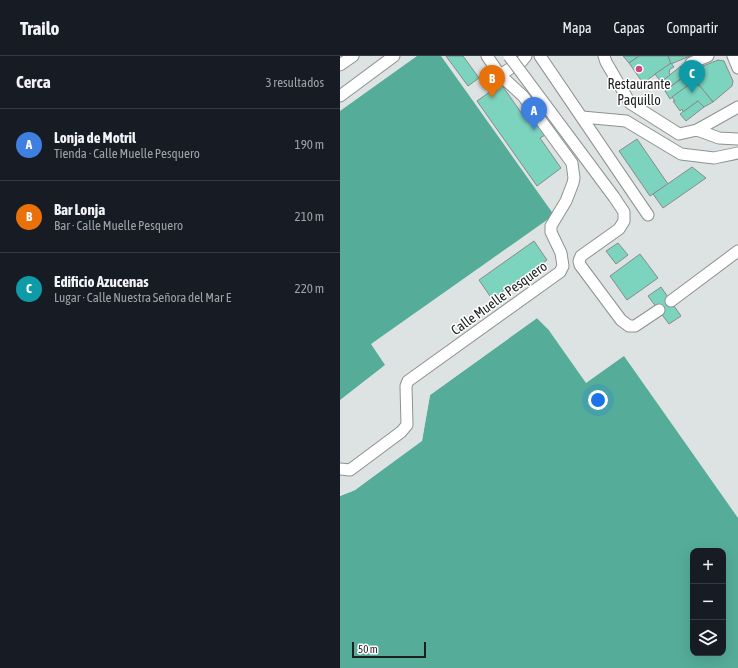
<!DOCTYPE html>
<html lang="es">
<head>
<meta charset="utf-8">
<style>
	body { margin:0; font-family:"Asap Condensed",sans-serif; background:#20242c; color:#f1f3f6 }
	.controls { position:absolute; right:12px; bottom:12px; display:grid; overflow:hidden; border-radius:8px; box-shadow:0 4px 16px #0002 }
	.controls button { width:36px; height:36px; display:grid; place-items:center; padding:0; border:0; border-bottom:1px solid #363941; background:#171b24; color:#f1f3f6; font:20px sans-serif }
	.scale { position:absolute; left:12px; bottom:10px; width:74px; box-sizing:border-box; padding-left:4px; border:2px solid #1e201f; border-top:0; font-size:11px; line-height:14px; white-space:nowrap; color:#1e201f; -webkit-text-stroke:3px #fff; paint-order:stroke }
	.you { position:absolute; left:258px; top:344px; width:14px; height:14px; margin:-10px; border:3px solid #fff; border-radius:50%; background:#1a73e8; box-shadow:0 0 0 6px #1a73e833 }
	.badge { display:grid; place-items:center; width:26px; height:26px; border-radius:50%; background:#0f766e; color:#fff; font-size:13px; font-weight:700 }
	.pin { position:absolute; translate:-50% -33px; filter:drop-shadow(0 1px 2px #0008) }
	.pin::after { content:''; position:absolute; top:21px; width:14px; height:12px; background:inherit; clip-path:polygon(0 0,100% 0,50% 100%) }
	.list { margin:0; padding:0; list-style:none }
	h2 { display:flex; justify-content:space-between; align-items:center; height:52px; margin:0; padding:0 16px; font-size:17px }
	h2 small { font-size:13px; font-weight:400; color:#9ea1a6 }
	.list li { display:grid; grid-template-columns:26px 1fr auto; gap:12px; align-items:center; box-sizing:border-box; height:72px; padding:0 16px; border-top:1px solid #363941 }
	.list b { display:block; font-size:15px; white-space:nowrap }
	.list p { margin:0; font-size:13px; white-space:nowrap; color:#9ea1a6 }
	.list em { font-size:13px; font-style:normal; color:#9ea1a6 }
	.icon { flex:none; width:22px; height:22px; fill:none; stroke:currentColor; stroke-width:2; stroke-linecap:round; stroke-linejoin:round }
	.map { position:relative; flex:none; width:398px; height:612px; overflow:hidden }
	header { display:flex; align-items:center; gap:24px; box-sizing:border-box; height:56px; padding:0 20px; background:#171b24; border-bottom:1px solid #363941 }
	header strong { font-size:19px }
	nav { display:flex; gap:22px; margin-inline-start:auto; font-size:14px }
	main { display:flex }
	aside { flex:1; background:#171b24 }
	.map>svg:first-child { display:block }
	.water { fill:#55ad99; fill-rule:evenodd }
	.pier { fill:#dde3e2 }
	.building { fill:#7cd3be; stroke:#878c8b }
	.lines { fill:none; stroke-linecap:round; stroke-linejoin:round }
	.minor-casing { stroke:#8d9291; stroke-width:13 }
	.minor { stroke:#fff; stroke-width:11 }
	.minor-bridge-casing { stroke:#8d9291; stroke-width:13; stroke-linecap:butt }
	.minor-bridge { stroke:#fff; stroke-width:11 }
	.poi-dot { fill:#ce4682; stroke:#fff; stroke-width:1.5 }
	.labels { text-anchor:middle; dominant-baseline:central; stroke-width:3; stroke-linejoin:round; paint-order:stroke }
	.poi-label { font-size:14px; fill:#1e201f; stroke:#fff }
	.street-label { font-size:14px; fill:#1e201f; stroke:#fff }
</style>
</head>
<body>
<header>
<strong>Trailo</strong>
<nav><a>Mapa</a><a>Capas</a><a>Compartir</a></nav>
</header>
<main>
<aside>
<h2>Cerca<small>3 resultados</small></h2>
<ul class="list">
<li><span class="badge" style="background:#3f7fe0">A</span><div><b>Lonja de Motril</b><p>Tienda · Calle Muelle Pesquero</p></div><em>190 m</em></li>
<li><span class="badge" style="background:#e8710a">B</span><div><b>Bar Lonja</b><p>Bar · Calle Muelle Pesquero</p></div><em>210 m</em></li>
<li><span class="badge" style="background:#0f9aa8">C</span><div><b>Edificio Azucenas</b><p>Lugar · Calle Nuestra Señora del Mar E</p></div><em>220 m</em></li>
</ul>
</aside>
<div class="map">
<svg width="398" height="612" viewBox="0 0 398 612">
	<rect width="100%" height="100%" fill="#dde3e2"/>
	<g class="water">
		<polygon points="77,0 101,0 214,159 31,288 45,309 0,344 0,55"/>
		<path d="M197,262L208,273L246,327L284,300L398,462V612H0V440L15,434L82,385L90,339ZM353,495H383V597H353Z"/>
	</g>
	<polygon class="pier" points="196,260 198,260 209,271 208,273 197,262 90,339 82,384 15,434 0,440 0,438 14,433 81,383 88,337"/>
	<g class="building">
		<polygon points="106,0 123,0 139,22 128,30"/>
		<polygon points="283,0 299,0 289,7"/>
		<polygon points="299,0 328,0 331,7 303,27 289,7"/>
		<polygon points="328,0 350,0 331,8"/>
		<polygon points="378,4 384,5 393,25 392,30 373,46 348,16"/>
		<polygon points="331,7 334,11 330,13 329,17 331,19 321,26 315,18"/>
		<polygon points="341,10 347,18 327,33 321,26"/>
		<polygon points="349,17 354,25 330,43 325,35"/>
		<polygon points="354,25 358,30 359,29 373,46 364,51 358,45 343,56 342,53 340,55 333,45 335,45 332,41"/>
		<polygon points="161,28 187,65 192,61 205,79 200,82 221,112 197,130 137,45"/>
		<polygon points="358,45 364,51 346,65 340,58"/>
		<polygon points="297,83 328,128 310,140 279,95"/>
		<polygon points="352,111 366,122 323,152 313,138"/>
		<polygon points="194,185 207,204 152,243 139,224"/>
		<polygon points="278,187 288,199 276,208 266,195"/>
		<polygon points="300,198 318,222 287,244 270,220"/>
		<polygon points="321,231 341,260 329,268 308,240"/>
	</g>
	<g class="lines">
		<g class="minor-casing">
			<g id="minor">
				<polyline points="147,0 160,19 182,5 186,0"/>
				<polyline points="200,0 308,159"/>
				<polyline points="264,0 266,6 290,47 339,78 357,74 398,51"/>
				<polyline points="393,0 398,12"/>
				<polyline points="351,7 368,0"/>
				<polyline points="0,9 13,0"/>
				<polyline points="0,40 54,0"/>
				<polyline points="242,61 286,65 341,98 374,102 398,97"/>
				<polyline points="357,74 379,82 398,83"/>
				<polyline points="274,141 284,156 284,165 279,173 241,200 239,205 240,209 281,264 289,270 295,270 319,254"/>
				<polyline points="331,245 398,195"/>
				<polyline points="0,413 10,414 61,376 67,369 66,330 68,325 220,216 223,210 221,197 211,176 211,170 226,145 233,127 234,122 232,107 183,40 160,19"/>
			</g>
		</g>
		<use href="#minor" class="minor"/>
		<g class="minor-bridge-casing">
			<polyline id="minor-bridge" points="169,0 274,141"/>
		</g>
		<use href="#minor-bridge" class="minor-bridge"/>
	</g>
	<circle class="poi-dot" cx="299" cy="13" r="4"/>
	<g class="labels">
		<g class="poi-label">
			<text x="299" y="28">Restaurante<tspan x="299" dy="16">Paquillo</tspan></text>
		</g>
		<g class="street-label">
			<text transform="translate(159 242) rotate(-36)">Calle Muelle Pesquero</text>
		</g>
	</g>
</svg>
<div class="controls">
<button>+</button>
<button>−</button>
<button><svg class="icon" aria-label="layers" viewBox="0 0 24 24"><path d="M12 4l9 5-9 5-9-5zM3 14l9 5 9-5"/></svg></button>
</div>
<div class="scale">50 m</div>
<div class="you"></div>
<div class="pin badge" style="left:194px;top:74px;background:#3f7fe0">A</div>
<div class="pin badge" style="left:152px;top:42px;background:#e8710a">B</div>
<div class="pin badge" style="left:352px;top:37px;background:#0f9aa8">C</div>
</div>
</main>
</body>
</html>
